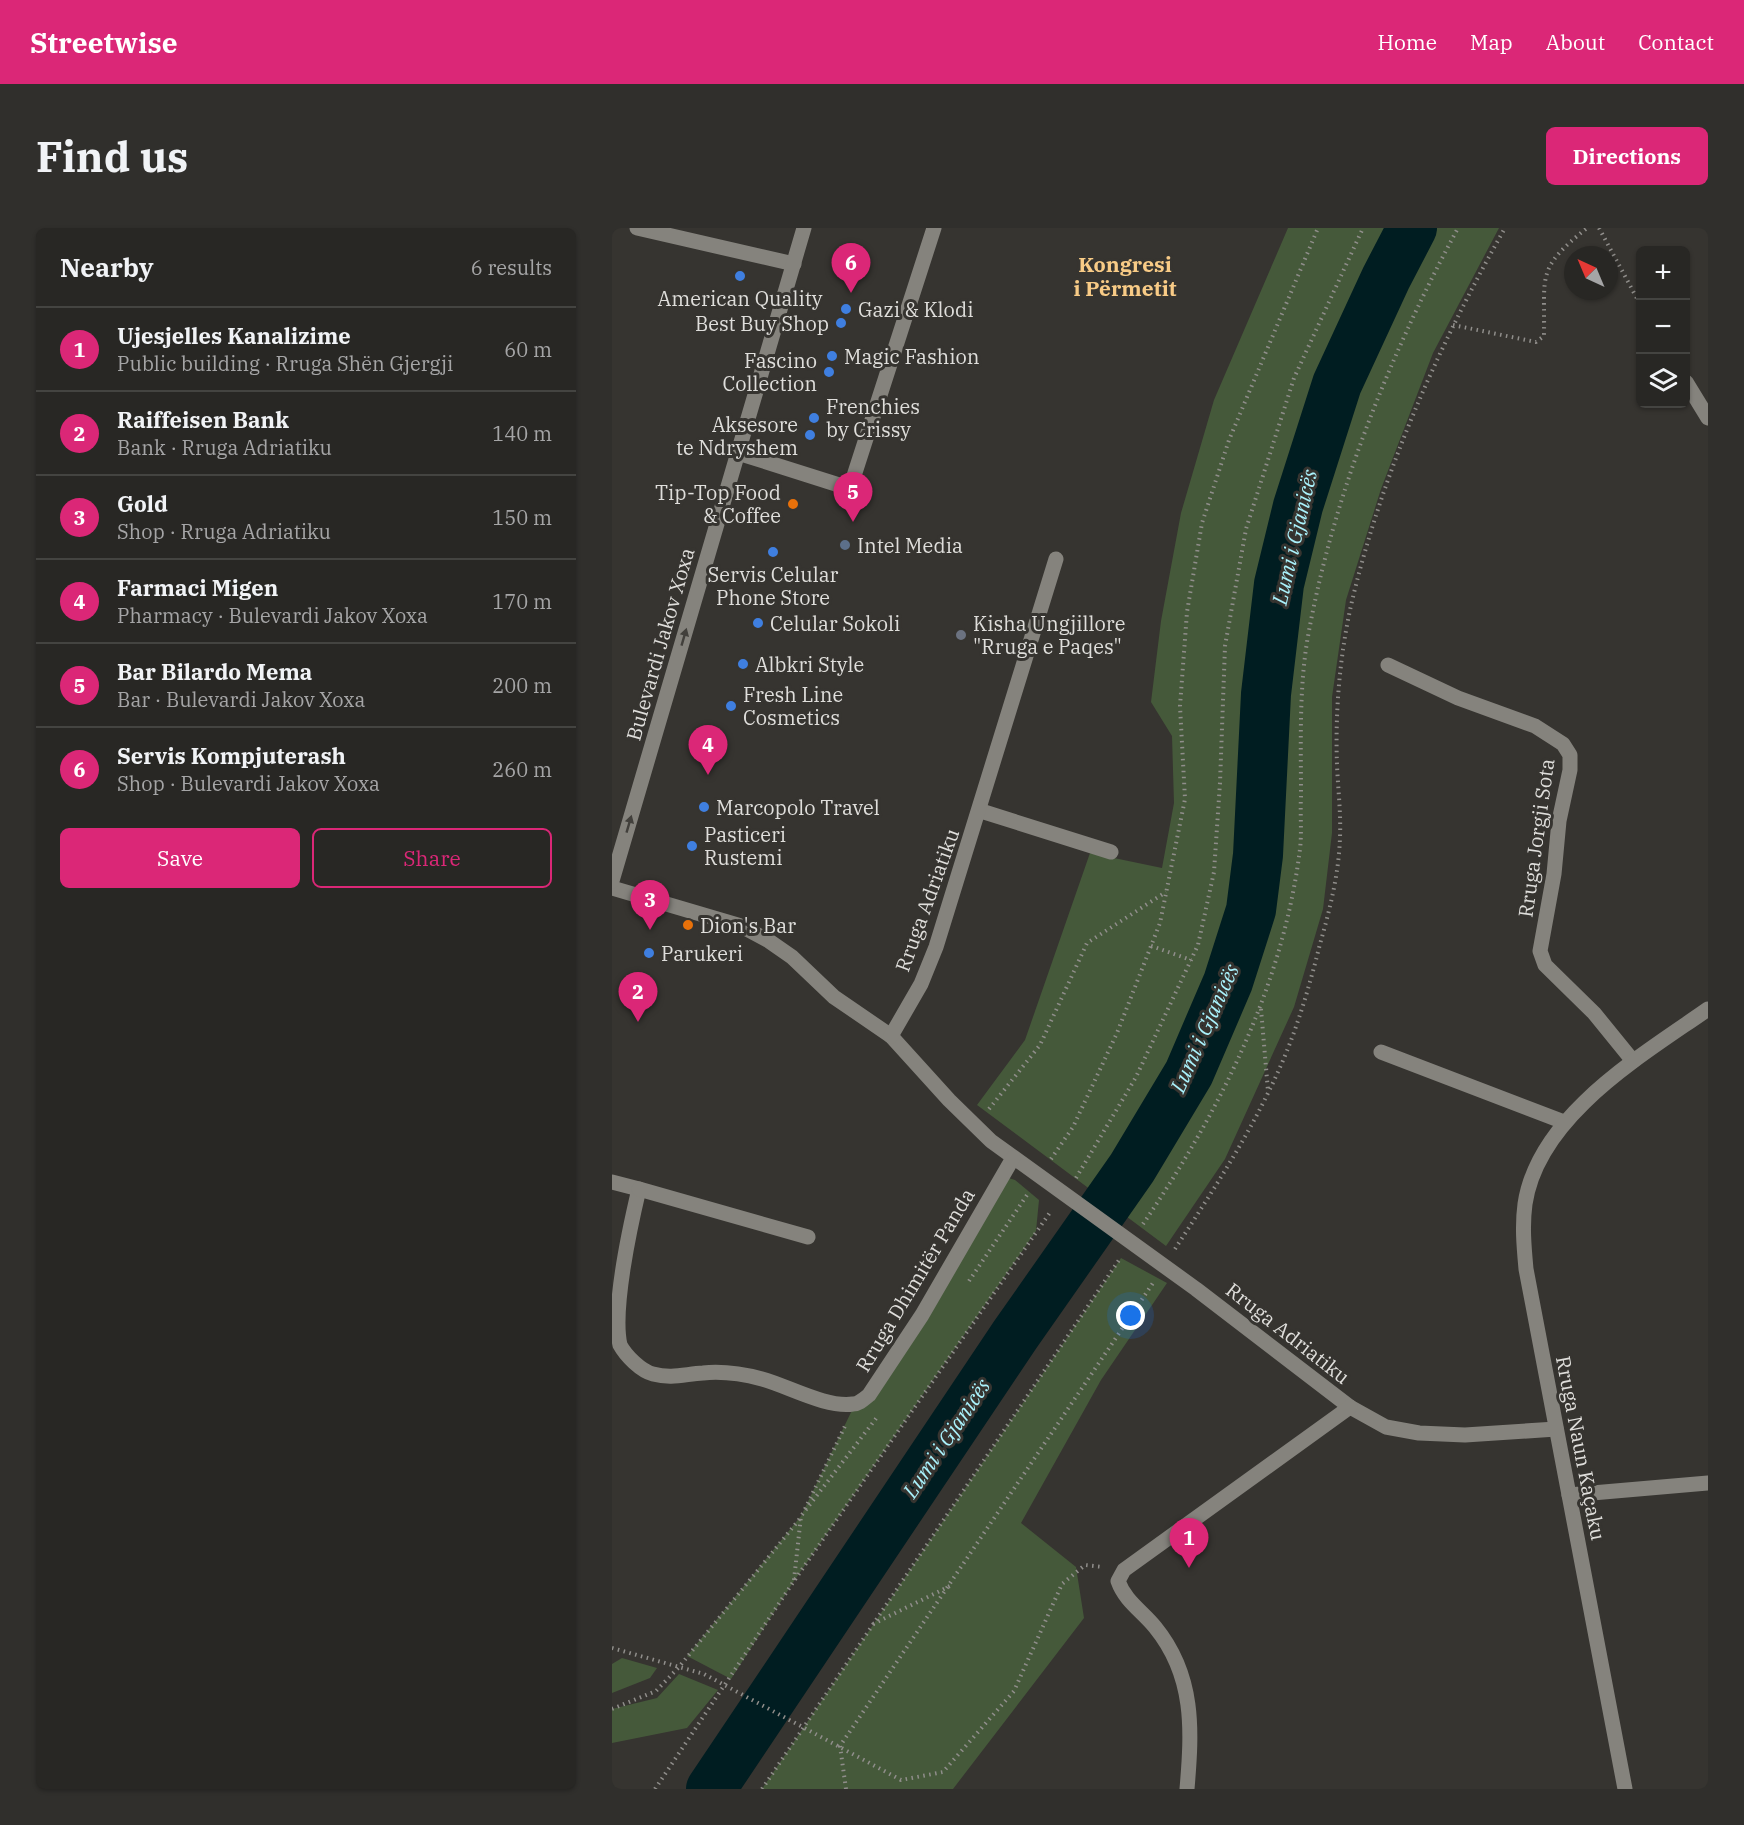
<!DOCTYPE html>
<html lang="en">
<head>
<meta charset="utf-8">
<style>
	body { margin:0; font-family:"IBM Plex Serif",serif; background:#302f2c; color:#f1f3f6 }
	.controls { position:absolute; right:18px; top:18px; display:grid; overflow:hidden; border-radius:9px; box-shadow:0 2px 4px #0004 }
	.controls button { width:54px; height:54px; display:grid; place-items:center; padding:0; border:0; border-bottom:2px solid #444441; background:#282724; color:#f1f3f6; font:30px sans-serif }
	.compass { position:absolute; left:952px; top:18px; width:54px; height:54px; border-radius:50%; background:#282724; box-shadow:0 2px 4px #0004; rotate:316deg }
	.you { position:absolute; left:519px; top:1088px; width:21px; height:21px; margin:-15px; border:4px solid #fff; border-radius:50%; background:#1a73e8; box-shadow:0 0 0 9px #1a73e833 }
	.badge { display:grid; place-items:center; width:39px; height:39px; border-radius:50%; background:#db2777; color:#fff; font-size:20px; font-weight:700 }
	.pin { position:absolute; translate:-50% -50px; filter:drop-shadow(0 2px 3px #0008) }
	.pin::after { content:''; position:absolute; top:32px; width:21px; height:18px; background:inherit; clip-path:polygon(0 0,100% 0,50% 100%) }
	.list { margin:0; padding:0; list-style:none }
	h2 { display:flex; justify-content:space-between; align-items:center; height:78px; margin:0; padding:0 24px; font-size:26px }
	h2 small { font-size:20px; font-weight:400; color:#a5a5a6 }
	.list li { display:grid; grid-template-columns:39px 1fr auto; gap:18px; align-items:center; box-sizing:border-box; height:84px; padding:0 24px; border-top:2px solid #444441 }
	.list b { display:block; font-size:22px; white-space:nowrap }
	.list p { margin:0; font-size:20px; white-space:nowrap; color:#a5a5a6 }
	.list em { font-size:20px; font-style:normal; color:#a5a5a6 }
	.actions { display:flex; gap:12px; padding:18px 24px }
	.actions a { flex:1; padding:14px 0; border:2px solid #db2777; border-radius:9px; text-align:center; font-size:21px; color:#db2777 }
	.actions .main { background:#db2777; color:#fff }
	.icon { flex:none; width:33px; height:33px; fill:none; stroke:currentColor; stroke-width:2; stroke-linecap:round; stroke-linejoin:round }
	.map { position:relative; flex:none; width:1096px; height:1561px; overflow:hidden; border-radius:9px }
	header { display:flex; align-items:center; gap:36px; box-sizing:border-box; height:84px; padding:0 30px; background:#db2777; color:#fff }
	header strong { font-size:28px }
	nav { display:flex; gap:33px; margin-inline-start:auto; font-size:21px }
	.intro { display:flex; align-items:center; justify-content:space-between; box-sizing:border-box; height:144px; padding:0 36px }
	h1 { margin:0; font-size:42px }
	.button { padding:15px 27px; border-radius:9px; background:#db2777; color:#fff; font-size:21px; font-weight:700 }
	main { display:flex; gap:36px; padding:0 36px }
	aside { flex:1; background:#282724; border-radius:9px; box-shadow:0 2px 4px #0004 }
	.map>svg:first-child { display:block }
	.green { fill:#45593a }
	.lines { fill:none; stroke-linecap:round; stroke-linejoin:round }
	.river { stroke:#001d21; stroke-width:50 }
	.path { stroke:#908e8b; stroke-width:4; stroke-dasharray:1.5 4.5; stroke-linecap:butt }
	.minor { stroke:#85837d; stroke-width:15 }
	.tertiary { stroke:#85837d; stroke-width:15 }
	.secondary { stroke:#85837d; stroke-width:15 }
	.oneway { fill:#42403c }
	.shop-dot { fill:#3f7fe0; stroke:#363430; stroke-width:2 }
	.food-dot { fill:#e8710a; stroke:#363430; stroke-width:2 }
	.service-dot { fill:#5c6f8a; stroke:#363430; stroke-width:2 }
	.worship-dot { fill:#6b7280; stroke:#363430; stroke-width:2 }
	.labels { text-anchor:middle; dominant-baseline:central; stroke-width:6; stroke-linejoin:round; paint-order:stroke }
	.poi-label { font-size:20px; fill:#dfdedb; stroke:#363430; text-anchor:start }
	.street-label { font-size:20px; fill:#dfdedb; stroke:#363430 }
	.neighbourhood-label { font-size:21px; font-weight:bold; fill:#f8cb86; stroke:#363430 }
	.water-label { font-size:21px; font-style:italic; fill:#aaf2fc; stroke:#363430 }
</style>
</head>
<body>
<header>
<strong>Streetwise</strong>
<nav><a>Home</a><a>Map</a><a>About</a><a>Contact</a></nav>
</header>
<div class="intro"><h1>Find us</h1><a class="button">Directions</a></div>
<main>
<aside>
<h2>Nearby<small>6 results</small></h2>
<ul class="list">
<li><span class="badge">1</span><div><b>Ujesjelles Kanalizime</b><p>Public building · Rruga Shën Gjergji</p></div><em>60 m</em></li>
<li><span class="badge">2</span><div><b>Raiffeisen Bank</b><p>Bank · Rruga Adriatiku</p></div><em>140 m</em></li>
<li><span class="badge">3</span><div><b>Gold</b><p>Shop · Rruga Adriatiku</p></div><em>150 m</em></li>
<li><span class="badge">4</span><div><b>Farmaci Migen</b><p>Pharmacy · Bulevardi Jakov Xoxa</p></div><em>170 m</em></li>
<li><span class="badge">5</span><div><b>Bar Bilardo Mema</b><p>Bar · Bulevardi Jakov Xoxa</p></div><em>200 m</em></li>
<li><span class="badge">6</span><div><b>Servis Kompjuterash</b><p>Shop · Bulevardi Jakov Xoxa</p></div><em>260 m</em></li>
</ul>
<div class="actions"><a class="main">Save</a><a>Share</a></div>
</aside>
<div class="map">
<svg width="1096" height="1561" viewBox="0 0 1096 1561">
	<rect width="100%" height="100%" fill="#363430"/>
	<g class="green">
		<polygon points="676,0 887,0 821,125 769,261 734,372 720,469 720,605 711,681 682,779 613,931 554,1018 365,877 413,812 478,625 550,640 562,575 560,508 539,474 549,393 569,285 602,172"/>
		<polygon points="390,948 403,952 427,972 424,1003 182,1353 119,1451 75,1428 189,1288 243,1176 257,1167"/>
		<polygon points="509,1030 555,1055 489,1152 409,1295 464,1339 472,1390 341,1561 150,1561"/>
		<polygon points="10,1430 45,1440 38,1450 0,1465 0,1436"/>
		<polygon points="67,1446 106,1462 75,1500 0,1515 0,1481 45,1470"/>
	</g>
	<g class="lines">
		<polyline class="river" points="99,1561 403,1107 520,940 577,845 616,754 639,682 646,627 654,466 667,356 686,278 725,156 774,50 800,0"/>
		<g class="path">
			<polyline points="987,0 1028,76"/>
			<path d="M841,97L924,114L932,108C933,46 924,41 975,0"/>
			<polyline points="539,718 579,732"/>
			<polyline points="649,781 656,863"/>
			<polyline points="377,881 428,817 475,715 554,664"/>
			<polyline points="439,931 461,899 505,805 548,695 573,571 568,478 575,384 590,295 617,212 706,0"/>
			<polyline points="464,950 524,849 586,717 602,644 608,555 613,418 634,301 682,150 751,0"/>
			<path d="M531,996C608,883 671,758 688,621C690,604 688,586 689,568C689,518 687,464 695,414C720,270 777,128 846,0"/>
			<path d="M563,1021C600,964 637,908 665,846C684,805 697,760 708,716C718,681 727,645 728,609C729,585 726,561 725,537C723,482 728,423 741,369C772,240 828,115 893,0"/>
			<polyline points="357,1053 417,964"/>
			<polyline points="193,1281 234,1196"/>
			<polyline points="182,1352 189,1288 266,1188"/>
			<polyline points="261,1396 338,1358"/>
			<polyline points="0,1420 92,1446 289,1552 331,1544 402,1463 450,1356 473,1337 491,1339"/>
			<polyline points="0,1481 44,1463 67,1439 190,1288"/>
			<polyline points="43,1561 182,1353 439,983"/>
			<polyline points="150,1561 507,1032"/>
			<polyline points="234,1561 228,1518 541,1055"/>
		</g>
		<g class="minor">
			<polyline points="25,0 182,36"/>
			<polyline points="1074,154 1096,190"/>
			<polyline points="126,225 227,257 240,254 322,0"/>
			<polyline points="776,437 846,470 923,498 951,516 958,527 958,542 947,593 942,646 928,723 933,737 982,785 1021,833"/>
			<polyline points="369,583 499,624"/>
			<polyline points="0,660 129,698 157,713 180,729 222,769 279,808 337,872 379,913 584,1061 738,1179 774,1199 807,1205 853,1207 944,1201"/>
			<polyline points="279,808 309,756 324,719 444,331"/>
			<polyline points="769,824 952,894"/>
			<path d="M0,954L27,961C18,999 0,1082 8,1117C14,1128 29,1143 41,1146C60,1151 73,1146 91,1145C110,1143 131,1146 150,1151C176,1158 214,1180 241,1176C247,1176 252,1171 257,1167L310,1087L401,930"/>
			<polyline points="27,961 196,1009"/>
			<polyline points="957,1267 1096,1255"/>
			<path d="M575,1561C580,1502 583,1448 543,1399C530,1383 513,1373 506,1353L512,1342L738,1179"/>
		</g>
		<path class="tertiary" d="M1013,1561L914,1041C912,1019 910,998 913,976C926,888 1029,828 1096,781"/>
		<polyline class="secondary" points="0,653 192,0"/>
	</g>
	<defs><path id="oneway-solid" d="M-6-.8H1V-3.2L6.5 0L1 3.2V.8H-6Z" transform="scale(1.5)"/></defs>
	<g class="oneway">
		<use href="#oneway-solid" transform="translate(72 409) rotate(-74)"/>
		<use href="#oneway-solid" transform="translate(17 596) rotate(-74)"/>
	</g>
	<g class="shop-dot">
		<circle cx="128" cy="48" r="6"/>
		<circle cx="234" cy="81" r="6"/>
		<circle cx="229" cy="95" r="6"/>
		<circle cx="220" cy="128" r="6"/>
		<circle cx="217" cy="144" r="6"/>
		<circle cx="202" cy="190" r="6"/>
		<circle cx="198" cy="207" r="6"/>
		<circle cx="161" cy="324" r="6"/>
		<circle cx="146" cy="395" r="6"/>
		<circle cx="131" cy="436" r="6"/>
		<circle cx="119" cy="478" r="6"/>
		<circle cx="92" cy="579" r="6"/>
		<circle cx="80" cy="618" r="6"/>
		<circle cx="37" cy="725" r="6"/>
	</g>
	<g class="food-dot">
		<circle cx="181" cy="276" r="6"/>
		<circle cx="76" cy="697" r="6"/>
	</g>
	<circle class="service-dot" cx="233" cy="317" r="6"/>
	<circle class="worship-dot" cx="349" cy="407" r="6"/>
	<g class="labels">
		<g class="poi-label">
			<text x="128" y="70" text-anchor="middle">American Quality</text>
			<text x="246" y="81">Gazi &amp; Klodi</text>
			<text x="217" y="95" text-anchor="end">Best Buy Shop</text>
			<text x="232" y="128">Magic Fashion</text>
			<text x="205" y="132" text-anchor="end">Fascino<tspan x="205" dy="23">Collection</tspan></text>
			<text x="214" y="178">Frenchies<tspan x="214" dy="23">by Crissy</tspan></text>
			<text x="186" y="196" text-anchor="end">Aksesore<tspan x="186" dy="23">te Ndryshem</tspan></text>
			<text x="169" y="264" text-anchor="end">Tip-Top Food<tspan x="169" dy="23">&amp; Coffee</tspan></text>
			<text x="245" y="317">Intel Media</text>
			<text x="161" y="346" text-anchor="middle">Servis Celular<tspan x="161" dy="23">Phone Store</tspan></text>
			<text x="158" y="395">Celular Sokoli</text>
			<text x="361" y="395">Kisha Ungjillore<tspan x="361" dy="23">"Rruga e Paqes"</tspan></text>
			<text x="143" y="436">Albkri Style</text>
			<text x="131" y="466">Fresh Line<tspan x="131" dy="23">Cosmetics</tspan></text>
			<text x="104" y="579">Marcopolo Travel</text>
			<text x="92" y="606">Pasticeri<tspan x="92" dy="23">Rustemi</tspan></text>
			<text x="88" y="697">Dion's Bar</text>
			<text x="49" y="725">Parukeri</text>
		</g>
		<g class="street-label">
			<text transform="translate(48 416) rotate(-74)">Bulevardi Jakov Xoxa</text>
			<text transform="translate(924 610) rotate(-82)">Rruga Jorgji Sota</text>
			<text transform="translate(315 672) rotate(-70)">Rruga Adriatiku</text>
			<text transform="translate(303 1052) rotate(-59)">Rruga Dhimitër Panda</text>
			<text transform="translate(676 1105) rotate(38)">Rruga Adriatiku</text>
			<text transform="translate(969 1220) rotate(79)">Rruga Naun Kaçaku</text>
		</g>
		<g class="neighbourhood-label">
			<text x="513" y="36">Kongresi<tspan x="513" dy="24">i Përmetit</tspan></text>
		</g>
		<g class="water-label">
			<text transform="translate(682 309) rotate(-77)">Lumi i Gjanicës</text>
			<text transform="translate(592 800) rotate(-66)">Lumi i Gjanicës</text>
			<text transform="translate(334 1210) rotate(-56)">Lumi i Gjanicës</text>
		</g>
	</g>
</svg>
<div class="controls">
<button>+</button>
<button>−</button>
<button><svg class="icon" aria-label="layers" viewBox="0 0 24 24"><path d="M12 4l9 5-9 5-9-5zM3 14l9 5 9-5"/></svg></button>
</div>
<svg class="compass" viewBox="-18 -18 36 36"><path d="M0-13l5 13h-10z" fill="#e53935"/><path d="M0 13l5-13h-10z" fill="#a5a5a6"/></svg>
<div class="you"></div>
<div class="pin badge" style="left:577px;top:1340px">1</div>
<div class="pin badge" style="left:26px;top:794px">2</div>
<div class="pin badge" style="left:38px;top:702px">3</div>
<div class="pin badge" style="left:96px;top:547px">4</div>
<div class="pin badge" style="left:241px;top:294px">5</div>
<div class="pin badge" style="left:239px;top:65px">6</div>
</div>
</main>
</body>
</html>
